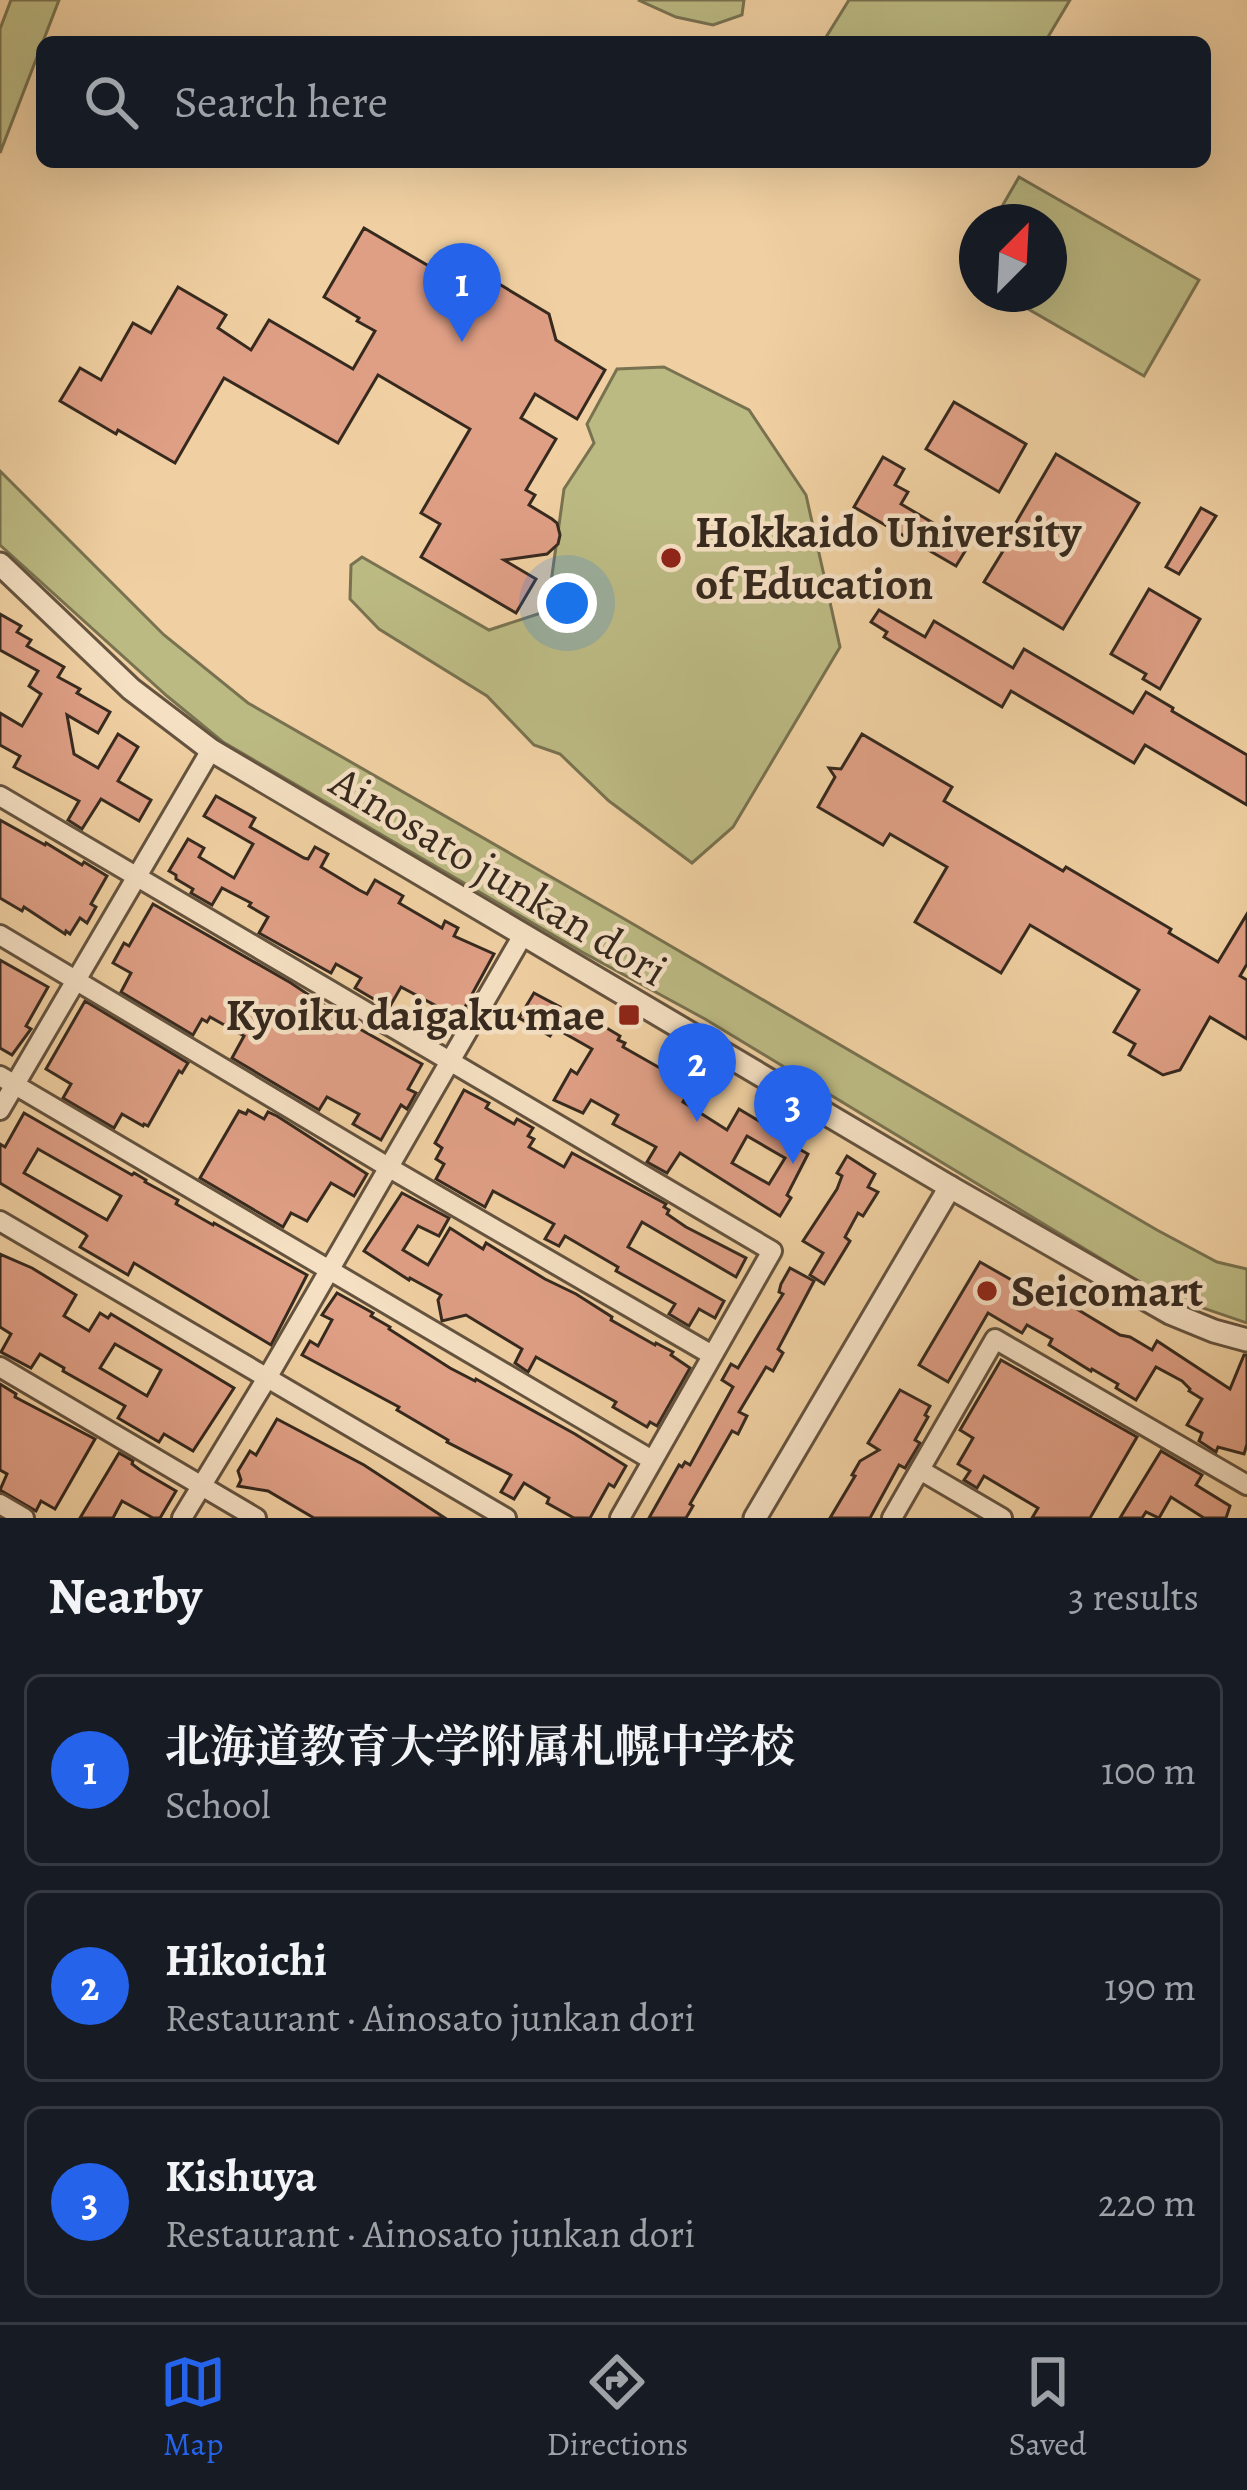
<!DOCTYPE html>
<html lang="en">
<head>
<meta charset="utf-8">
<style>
	body { margin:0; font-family:Alegreya,"Noto Serif JP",serif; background:#242831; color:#f1f3f6 }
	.compass { position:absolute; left:959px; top:204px; width:108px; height:108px; border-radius:50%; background:#171b24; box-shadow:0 12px 48px #0002; rotate:24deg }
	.you { position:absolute; left:567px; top:603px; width:42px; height:42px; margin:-30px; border:9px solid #fff; border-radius:50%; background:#1a73e8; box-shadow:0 0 0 18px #1a73e833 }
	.badge { display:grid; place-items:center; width:78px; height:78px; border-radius:50%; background:#2563eb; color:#fff; font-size:39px; font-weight:700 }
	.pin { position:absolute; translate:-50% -99px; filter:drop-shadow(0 3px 6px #0008) }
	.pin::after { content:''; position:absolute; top:63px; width:42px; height:36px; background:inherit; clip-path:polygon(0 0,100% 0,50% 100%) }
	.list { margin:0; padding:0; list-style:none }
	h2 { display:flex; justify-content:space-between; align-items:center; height:156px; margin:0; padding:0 48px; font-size:51px }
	h2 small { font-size:39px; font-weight:400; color:#9ea1a6 }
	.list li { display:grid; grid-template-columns:78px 1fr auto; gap:36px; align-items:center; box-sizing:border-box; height:192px; margin:0 24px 24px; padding:0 24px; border:3px solid #363941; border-radius:18px }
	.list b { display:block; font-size:45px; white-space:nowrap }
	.list p { margin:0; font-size:39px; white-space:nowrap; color:#9ea1a6 }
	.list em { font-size:39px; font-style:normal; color:#9ea1a6 }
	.icon { flex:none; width:66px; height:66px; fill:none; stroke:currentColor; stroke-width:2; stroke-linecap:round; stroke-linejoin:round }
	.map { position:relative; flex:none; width:1247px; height:1518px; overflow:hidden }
	.search { position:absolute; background:#171b24; box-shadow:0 12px 48px #0002; left:36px; right:36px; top:36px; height:132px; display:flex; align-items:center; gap:30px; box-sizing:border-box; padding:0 42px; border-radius:18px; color:#9ea1a6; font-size:45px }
	.sheet { height:804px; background:#171b24 }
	nav { display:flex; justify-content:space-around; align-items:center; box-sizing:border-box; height:168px; border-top:3px solid #363941; background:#171b24; font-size:33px; color:#9ea1a6 }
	nav a { display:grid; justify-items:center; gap:6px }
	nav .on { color:#2563eb }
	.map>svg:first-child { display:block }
	.green { fill:#bcba83; stroke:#797250; stroke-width:3 }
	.building { fill:#df9f85; stroke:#36291e; stroke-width:3; fill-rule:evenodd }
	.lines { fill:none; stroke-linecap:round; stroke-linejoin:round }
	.minor-casing { stroke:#64533f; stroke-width:24 }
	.tertiary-casing { stroke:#64533f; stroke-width:27 }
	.minor { stroke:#f5e0c3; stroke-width:18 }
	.tertiary { stroke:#f5e0c3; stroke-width:21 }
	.poi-dot { fill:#8f2418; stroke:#f5e0c3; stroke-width:4.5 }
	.labels { text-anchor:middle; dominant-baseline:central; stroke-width:9; stroke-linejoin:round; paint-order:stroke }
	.poi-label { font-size:45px; font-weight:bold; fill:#36291e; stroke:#f5e0c3; text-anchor:start }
	.street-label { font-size:45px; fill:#36291e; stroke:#f5e0c3 }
</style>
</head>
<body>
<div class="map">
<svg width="1247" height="1518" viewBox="0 0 1247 1518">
	<rect width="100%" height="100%" fill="#f0d0a2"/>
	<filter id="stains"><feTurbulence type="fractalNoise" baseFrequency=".00167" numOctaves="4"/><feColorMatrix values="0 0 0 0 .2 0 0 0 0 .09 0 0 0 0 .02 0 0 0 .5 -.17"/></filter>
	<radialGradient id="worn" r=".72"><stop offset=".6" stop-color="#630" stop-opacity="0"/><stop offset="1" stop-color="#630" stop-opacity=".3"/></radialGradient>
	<g class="green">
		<polygon points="11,0 59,0 0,153 0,29"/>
		<polygon points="638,0 744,0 742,15 713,25 676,17"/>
		<polygon points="849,0 1070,0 1045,42 823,42"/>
		<polygon points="1019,177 1199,280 1144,376 1002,294 1049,294 1049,222 993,222"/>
		<polygon points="664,367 749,410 806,495 840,647 733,827 692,863 609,801 560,754 534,745 487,696 379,629 350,599 351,565 362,557 489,630 547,611 564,489 594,443 587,424 617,369"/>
		<polygon points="0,471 164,635 248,703 621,917 1157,1230 1217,1262 1247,1269 1247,1323 1156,1292 705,1019 582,952 223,742 167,696 0,545"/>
	</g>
	<g class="building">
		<polygon points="364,228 439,272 449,255 489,278 549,314 556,340 605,370 577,419 535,394 521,418 556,439 526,490 535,495 529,505 552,519 557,523 560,535 558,544 547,554 504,560 536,579 516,613 421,557 440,524 421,513 470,429 378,375 338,443 224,378 175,463 118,430 116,434 60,401 80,368 101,380 133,323 151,333 178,287 226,315 218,328 251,350 269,320 353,369 375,331 357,321 359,318 324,297"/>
		<polygon points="954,402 1026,444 999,492 926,449"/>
		<polygon points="1056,454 1139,503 1063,629 984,582 1003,551 1000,550"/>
		<polygon points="883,457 904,469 895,485 908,492 901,504 957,537 955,541 967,548 956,566 854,507"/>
		<polygon points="1201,508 1216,516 1179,574 1166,567"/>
		<polygon points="1149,589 1200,619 1160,689 1143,679 1146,674 1111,654"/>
		<polygon points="879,610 925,637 934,621 1013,668 1024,649 1133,713 1146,692 1173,708 1172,711 1247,755 1247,805 1145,745 1134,763 1011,691 1002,707 884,637 887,632 871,622"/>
		<polygon points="0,614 21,626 17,632 31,640 27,646 64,667 58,677 80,689 77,693 110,712 98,733 67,715 74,754 98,768 118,734 138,747 118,781 151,800 139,821 101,799 82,829 68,820 79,801 14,767 20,756 0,745 0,713 22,726 41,694 29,686 38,671 0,650"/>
		<polygon points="862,734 952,787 944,801 1063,871 1066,867 1171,929 1169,933 1218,962 1247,914 1247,964 1240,976 1247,980 1247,1039 1210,1017 1180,1070 1163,1075 1129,1055 1135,1044 1114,1032 1139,990 1030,925 1001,973 915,922 947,867 890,834 883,845 818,807 835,777 829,768 841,769"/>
		<polygon points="216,796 255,818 250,827 304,858 308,859 315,847 328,854 321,867 359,890 367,894 375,880 403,896 399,903 442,928 445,921 458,928 454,936 494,954 459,1018 401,987 389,1008 355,988 361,978 336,964 331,973 259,933 268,917 249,906 251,903 222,888 212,905 191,893 193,889 176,879 176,875 169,871 188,839 204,848 199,857 234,878 253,844 204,816"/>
		<polygon points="0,820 45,845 46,843 82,865 84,862 107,876 91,904 96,907 87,923 80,918 70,934 66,931 65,934 24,907 22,911 0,898"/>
		<polygon points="153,904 291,983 358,1028 422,1064 408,1089 416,1093 407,1109 401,1105 381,1140 353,1124 359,1114 327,1097 319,1110 232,1058 244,1036 210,1017 207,1022 202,1019 193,1035 121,992 131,973 113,963 124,943 129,946"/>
		<polygon points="0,960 48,987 26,1026 31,1029 12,1055 0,1048"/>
		<path d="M534,993L560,1007L558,1011L586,1027L588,1023L592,1026L595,1021L620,1036L618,1040L625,1043L623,1047L667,1072L671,1065L695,1079L683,1102L727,1130L739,1109L764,1124L768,1118L785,1127L783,1130L788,1134L785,1141L808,1154L787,1195L791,1198L780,1216L680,1153L667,1173L647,1162L656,1147L613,1124L618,1115L591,1100L583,1113L554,1100L571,1070L577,1074L592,1049L555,1028L550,1036L519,1018ZM747,1136L785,1158L769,1184L732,1163Z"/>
		<polygon points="85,1001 188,1063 182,1073 179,1071 148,1126 144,1124 143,1126 122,1114 114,1128 63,1098 71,1084 46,1069"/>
		<polygon points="464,1090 489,1103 486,1108 514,1124 517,1119 533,1128 528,1136 534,1139 529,1147 564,1167 572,1153 666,1204 664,1207 669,1210 667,1214 686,1227 746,1258 736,1277 642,1222 628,1247 724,1301 715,1318 699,1309 689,1326 669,1314 675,1304 616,1271 618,1267 565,1236 559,1246 545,1239 554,1224 493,1191 485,1207 436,1179 444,1164 436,1159 442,1148 435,1143"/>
		<polygon points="248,1110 264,1119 268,1112 277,1116 367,1174 354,1196 331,1183 307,1221 291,1213 283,1227 200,1178 239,1111 246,1114"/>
		<path d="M24,1113L132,1175L134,1173L146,1180L145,1182L178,1200L176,1204L213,1225L214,1223L307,1275L271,1345L134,1263L128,1275L80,1247L87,1236L85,1234L0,1183V1144L5,1147ZM38,1149L121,1196L107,1220L24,1173Z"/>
		<polygon points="847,1156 875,1174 868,1187 878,1192 863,1216 858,1213 845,1237 850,1241 824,1284 810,1275 823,1253 803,1241 837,1189 842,1176 837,1173"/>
		<polygon points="402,1193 449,1218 439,1236 418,1226 403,1250 428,1265 450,1228 483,1249 486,1243 545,1279 576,1294 612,1317 611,1320 655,1345 656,1343 673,1352 671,1355 690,1368 657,1426 650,1422 647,1427 613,1407 616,1402 536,1357 528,1372 515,1363 522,1349 466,1315 442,1321 438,1300 441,1295 410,1278 409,1280 364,1251"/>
		<path d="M0,1254L32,1268L76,1295L64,1316L89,1331L100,1313L108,1318L111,1314L234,1388L193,1451L164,1434L159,1442L118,1418L125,1406L63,1371L64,1368L40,1354L31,1368L1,1352L11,1334L0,1327ZM115,1344L161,1370L147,1396L100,1368Z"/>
		<polygon points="980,1262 1038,1295 1042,1288 1120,1335 1130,1337 1152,1350 1157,1341 1230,1389 1244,1355 1247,1355 1247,1444 1244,1454 1218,1447 1216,1452 1199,1441 1202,1433 1187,1425 1202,1399 1189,1391 1190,1389 1182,1381 1156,1367 1136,1400 1116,1388 1118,1384 1092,1369 1091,1371 1049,1345 1052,1339 1027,1325 1022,1333 988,1313 948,1382 919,1365"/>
		<polygon points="790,1268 814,1281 778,1349 783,1353 773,1371 766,1367 739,1412 747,1416 738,1434 732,1431 690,1504 693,1506 686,1518 649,1518 679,1465 682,1467 685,1462 690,1465 733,1387 722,1380 731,1364 738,1368 767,1320 783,1294 779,1292 781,1284"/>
		<polygon points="337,1293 373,1313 371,1316 390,1327 389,1329 450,1368 475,1381 476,1379 575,1434 626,1466 614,1487 609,1484 590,1518 574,1518 547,1503 549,1498 524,1483 514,1499 501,1492 511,1475 447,1442 448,1440 397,1410 399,1407 302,1355 310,1341 318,1346 332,1320 322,1315"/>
		<polygon points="1001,1360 1137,1437 1090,1518 1032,1518 1038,1508 984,1476 977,1488 964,1480 970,1471 958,1464 973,1438 960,1430"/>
		<polygon points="0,1384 16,1394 15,1397 95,1439 55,1509 41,1501 36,1511 0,1490 7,1474 0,1470"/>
		<polygon points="900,1390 930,1406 925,1415 928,1417 915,1440 920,1443 905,1468 899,1465 870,1518 830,1518 855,1476 852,1475 860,1461 879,1450 868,1443"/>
		<polygon points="277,1419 364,1465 445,1518 314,1518 268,1491 238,1486 241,1480 238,1471 250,1451 256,1455"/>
		<polygon points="1161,1451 1202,1475 1196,1485 1230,1506 1226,1518 1204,1518 1171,1497 1159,1518 1146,1512 1142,1518 1120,1518"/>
		<polygon points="119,1453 133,1461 132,1464 140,1470 176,1491 160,1518 153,1518 122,1501 113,1518 80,1518"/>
	</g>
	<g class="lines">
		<g class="minor-casing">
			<g id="minor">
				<polyline points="0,796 772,1251 620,1518"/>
				<polyline points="0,935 388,1167 712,1355"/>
				<polyline points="0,1076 652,1460"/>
				<polyline points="0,1110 211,750"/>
				<polyline points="0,1221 506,1518"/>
				<polyline points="0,1367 256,1518"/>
				<polyline points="920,1470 1002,1518"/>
				<polyline points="0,1504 24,1518"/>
				<polyline points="182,1518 267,1378 523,935"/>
				<polyline points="892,1518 995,1339 1247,1485"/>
			</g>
		</g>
		<g class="tertiary-casing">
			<g id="tertiary">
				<polyline points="0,564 131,689 211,750 950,1187 1170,1313 1214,1331 1247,1340"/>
				<polyline points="755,1518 950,1187"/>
			</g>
		</g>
		<use href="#minor" class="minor"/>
		<use href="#tertiary" class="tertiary"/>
	</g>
	<g class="poi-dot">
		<circle cx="671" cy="558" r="12"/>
		<rect x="617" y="1003" width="24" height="24" rx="6"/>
		<circle cx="987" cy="1291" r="12"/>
	</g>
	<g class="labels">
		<g class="poi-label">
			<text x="695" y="532">Hokkaido University<tspan x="695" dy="52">of Education</tspan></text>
			<text x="605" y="1015" text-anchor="end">Kyoiku daigaku mae</text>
			<text x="1011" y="1291">Seicomart</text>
		</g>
		<g class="street-label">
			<text transform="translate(499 876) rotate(31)">Ainosato junkan dori</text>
		</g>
	</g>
	<rect width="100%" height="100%" filter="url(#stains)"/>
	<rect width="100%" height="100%" fill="url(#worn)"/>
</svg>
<svg class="compass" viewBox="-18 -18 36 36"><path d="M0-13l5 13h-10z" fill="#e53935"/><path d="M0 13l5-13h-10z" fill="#9ea1a6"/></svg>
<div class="you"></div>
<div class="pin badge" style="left:462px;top:342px">1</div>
<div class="pin badge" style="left:697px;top:1122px">2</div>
<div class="pin badge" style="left:793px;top:1164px">3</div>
<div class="search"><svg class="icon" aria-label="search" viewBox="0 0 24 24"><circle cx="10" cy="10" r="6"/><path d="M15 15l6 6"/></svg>Search here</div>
</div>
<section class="sheet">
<h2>Nearby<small>3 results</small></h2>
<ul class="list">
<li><span class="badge">1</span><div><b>北海道教育大学附属札幌中学校</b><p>School</p></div><em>100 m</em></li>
<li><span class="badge">2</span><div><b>Hikoichi</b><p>Restaurant · Ainosato junkan dori</p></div><em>190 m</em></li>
<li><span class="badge">3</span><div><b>Kishuya</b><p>Restaurant · Ainosato junkan dori</p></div><em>220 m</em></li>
</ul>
</section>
<nav>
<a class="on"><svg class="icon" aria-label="map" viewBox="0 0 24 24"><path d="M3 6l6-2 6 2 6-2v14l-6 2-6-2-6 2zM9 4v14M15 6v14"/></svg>Map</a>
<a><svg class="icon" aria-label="directions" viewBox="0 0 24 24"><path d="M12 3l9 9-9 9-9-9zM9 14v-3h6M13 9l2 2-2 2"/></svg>Directions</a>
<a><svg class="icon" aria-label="saved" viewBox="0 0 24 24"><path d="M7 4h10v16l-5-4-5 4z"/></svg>Saved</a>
</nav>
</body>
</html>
